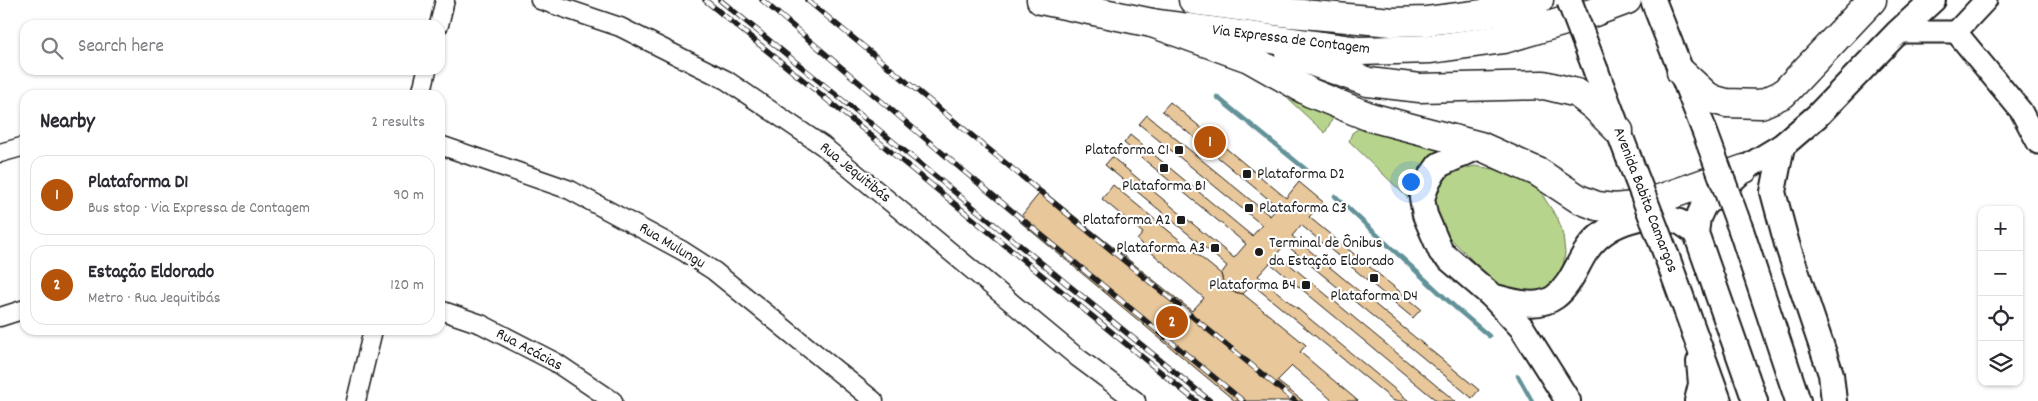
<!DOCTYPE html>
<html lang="en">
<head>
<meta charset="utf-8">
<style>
	body { margin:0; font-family:Dekko,sans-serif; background:#f2f2f3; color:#2b2b33 }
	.controls { position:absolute; right:15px; bottom:15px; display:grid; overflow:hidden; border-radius:10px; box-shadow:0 1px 4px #0004 }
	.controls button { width:45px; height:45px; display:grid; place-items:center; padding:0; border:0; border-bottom:1px solid #e1e1e2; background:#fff; color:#2b2b33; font:25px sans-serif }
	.you { position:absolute; left:1410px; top:181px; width:18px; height:18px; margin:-12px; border:4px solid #fff; border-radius:50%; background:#1a73e8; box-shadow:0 0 0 8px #1a73e833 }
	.badge { display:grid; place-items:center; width:32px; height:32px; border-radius:50%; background:#b45309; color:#fff; font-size:16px; font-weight:700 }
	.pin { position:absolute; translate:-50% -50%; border:2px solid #fff; box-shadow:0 1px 5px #0006 }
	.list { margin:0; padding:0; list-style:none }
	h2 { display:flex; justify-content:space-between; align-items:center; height:65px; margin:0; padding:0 20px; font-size:21px }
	h2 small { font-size:16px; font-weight:400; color:#7c7c81 }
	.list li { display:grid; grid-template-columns:32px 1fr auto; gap:15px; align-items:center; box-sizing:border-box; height:80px; margin:0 10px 10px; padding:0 10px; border:1px solid #e1e1e2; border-radius:15px }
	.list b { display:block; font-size:19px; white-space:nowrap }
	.list p { margin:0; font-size:16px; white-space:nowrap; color:#7c7c81 }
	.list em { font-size:16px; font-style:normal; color:#7c7c81 }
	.icon { flex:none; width:28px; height:28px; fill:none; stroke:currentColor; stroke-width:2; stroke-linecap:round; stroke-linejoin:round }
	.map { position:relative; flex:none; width:2038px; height:401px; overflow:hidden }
	.search { position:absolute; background:#fff; box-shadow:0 1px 4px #0004; left:20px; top:20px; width:425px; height:55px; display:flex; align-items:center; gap:12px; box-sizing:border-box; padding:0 18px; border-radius:15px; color:#7c7c81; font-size:19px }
	.panel { position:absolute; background:#fff; box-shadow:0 1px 4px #0004; left:20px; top:90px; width:425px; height:245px; border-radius:15px }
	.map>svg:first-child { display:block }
	.green { fill:#b7d48c; stroke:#6a7854 }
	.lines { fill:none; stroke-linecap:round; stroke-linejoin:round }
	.stream { stroke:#629299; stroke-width:4.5 }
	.building { fill:#e8c79a; stroke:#1c1c1c }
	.minor-casing { stroke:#1c1c1c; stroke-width:21 }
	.tertiary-casing { stroke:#1c1c1c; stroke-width:25 }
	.secondary-casing { stroke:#1c1c1c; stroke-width:28 }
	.trunk-casing { stroke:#1c1c1c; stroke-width:31 }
	.minor { stroke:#fff; stroke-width:18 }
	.tertiary { stroke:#fff; stroke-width:21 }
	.secondary { stroke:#fff; stroke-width:24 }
	.trunk { stroke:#fff; stroke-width:28 }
	.rail-casing { stroke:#1c1c1c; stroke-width:5.5 }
	.rail { stroke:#fff; stroke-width:4; stroke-dasharray:11; stroke-linecap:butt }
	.secondary-bridge-casing { stroke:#1c1c1c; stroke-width:28; stroke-linecap:butt }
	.secondary-bridge { stroke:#fff; stroke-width:24 }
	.poi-dot { fill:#1c1c1c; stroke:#fff; stroke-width:2 }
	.labels { text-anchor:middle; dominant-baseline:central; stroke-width:4.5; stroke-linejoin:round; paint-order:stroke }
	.street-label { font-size:16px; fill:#1c1c1c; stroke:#fff }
	.poi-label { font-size:16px; fill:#1c1c1c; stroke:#fff; text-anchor:end }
</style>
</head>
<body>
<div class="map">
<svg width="2038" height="401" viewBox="0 0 2038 401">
	<rect width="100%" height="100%" fill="#fff"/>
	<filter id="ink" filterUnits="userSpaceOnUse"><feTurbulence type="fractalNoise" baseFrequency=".02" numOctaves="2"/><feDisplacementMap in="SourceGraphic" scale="10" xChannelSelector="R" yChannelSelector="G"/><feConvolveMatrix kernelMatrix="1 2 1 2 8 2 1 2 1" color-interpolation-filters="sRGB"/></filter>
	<g filter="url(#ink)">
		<g class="green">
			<polygon points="1288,99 1333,118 1325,133"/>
			<polygon points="1362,126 1452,147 1412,202 1349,141 1352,133"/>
			<polygon points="1475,166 1512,172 1533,181 1558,219 1563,235 1565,253 1562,275 1550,290 1533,296 1500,288 1446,234 1430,201 1434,186 1452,172"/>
		</g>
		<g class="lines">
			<g class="stream">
				<polyline points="1217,97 1309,172"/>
				<polyline points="1335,196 1456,308 1489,336"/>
				<polyline points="1518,376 1532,401"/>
			</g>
		</g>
		<g class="building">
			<polygon points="1170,102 1286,198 1299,182 1323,202 1309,217 1421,309 1413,318 1301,225 1292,236 1479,390 1472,398 1285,244 1277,254 1455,401 1437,401 1270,263 1258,276 1409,401 1394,401 1252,284 1243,294 1225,290 1221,274 1227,266 1105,165 1112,157 1234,258 1246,244 1124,143 1130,135 1252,236 1262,225 1139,124 1147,115 1270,216 1278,207 1162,111"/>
			<polygon points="1113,185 1221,274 1225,290 1243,294 1306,345 1300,352 1358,401 1333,401 1292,366 1277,381 1303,401 1235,401 1018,220 1042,190 1192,311 1204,298 1137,240 1143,233 1102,199"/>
		</g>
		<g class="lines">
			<g class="minor-casing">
				<g id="minor">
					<polyline points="540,0 620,27 726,80 823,146 1077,357 1136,401"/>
					<polyline points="439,25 445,0"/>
					<polyline points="421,95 427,70"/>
					<polyline points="440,145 570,190 683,251 714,271 874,401"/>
					<polyline points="0,153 25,146"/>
					<polyline points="440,310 481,324 555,362 613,401"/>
					<polyline points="0,317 25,309"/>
					<polyline points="356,401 373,330"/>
				</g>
			</g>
			<g class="tertiary-casing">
				<g id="tertiary">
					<polyline points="1898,32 1956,32"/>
					<polyline points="1956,32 2021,111 2038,143"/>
					<polyline points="1956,32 1986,0"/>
				</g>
			</g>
			<g class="secondary-casing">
				<g id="secondary">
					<polyline points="1653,0 1703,127"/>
					<polyline points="1596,71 1628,156"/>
					<polyline points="1480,146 1439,165 1429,179 1422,198 1425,215 1441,252 1492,296 1522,328 1568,401"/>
					<polyline points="1782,146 1773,192 1787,244 1831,374 1834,401"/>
					<polyline points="1741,230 1798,401"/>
					<polyline points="1667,257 1719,401"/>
					<path d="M1492,296C1511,301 1537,310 1555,297C1570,286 1576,267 1585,253C1604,223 1644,210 1677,221C1684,223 1690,229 1696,233"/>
					<polyline points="1697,401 1701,384 1699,362"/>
					<polyline points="1755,401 1696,233 1698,218 1704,205 1713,197 1744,169 1782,146 1817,116 1898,32 1933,0"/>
				</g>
			</g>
			<g class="trunk-casing">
				<g id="trunk">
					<polyline points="1041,0 1152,23 1360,51 1431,49 1504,39 1592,13 1627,0"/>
					<polyline points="1193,0 1291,13 1392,22 1427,21 1499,12 1539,0"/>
					<polyline points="1152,23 1249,58 1311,93 1370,117 1480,146 1538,172 1579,199 1597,206 1615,208 1642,205 1744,169"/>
					<polyline points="1289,53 1368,82 1420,88 1544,85 1577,93 1595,107 1619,131"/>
					<polyline points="1681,72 1707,96 1715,100 1726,103 1761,104 1783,94 1872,0"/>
				</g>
			</g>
			<use href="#minor" class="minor"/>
			<use href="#tertiary" class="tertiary"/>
			<use href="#secondary" class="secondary"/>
			<use href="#trunk" class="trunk"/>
			<g class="rail-casing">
				<g id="rail">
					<polyline points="705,0 1196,401"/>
					<polyline points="720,0 1210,401"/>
					<polyline points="762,0 960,168 1243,401"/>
					<polyline points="807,0 1295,401"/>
				</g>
			</g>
			<use href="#rail" class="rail"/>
			<g class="secondary-bridge-casing">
				<g id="secondary-bridge">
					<polyline points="1569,0 1596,71"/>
					<polyline points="1703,127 1741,230"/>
					<polyline points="1628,156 1667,257"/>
				</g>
			</g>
			<use href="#secondary-bridge" class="secondary-bridge"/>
		</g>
	</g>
	<g class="poi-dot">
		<rect x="1174" y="145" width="10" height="10" rx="2.5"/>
		<rect x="1159" y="163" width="10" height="10" rx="2.5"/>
		<rect x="1242" y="169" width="10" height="10" rx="2.5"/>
		<rect x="1244" y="203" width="10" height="10" rx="2.5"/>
		<rect x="1176" y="215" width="10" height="10" rx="2.5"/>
		<rect x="1210" y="243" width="10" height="10" rx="2.5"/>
		<circle cx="1259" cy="252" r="5"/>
		<rect x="1369" y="273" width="10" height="10" rx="2.5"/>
		<rect x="1301" y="280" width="10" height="10" rx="2.5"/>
	</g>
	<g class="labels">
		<g class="street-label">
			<text transform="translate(1291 40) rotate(7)">Via Expressa de Contagem</text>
			<text transform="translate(855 173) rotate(39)">Rua Jequitibás</text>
			<text transform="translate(1645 200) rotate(69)">Avenida Babita Camargos</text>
			<text transform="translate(672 246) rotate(31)">Rua Mulungu</text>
			<text transform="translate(529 350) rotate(28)">Rua Acácias</text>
		</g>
		<g class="poi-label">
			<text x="1169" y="150">Plataforma C1</text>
			<text x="1257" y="174" text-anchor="start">Plataforma D2</text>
			<text x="1164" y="186" text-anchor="middle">Plataforma B1</text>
			<text x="1259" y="208" text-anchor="start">Plataforma C3</text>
			<text x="1171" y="220">Plataforma A2</text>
			<text x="1269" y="243" text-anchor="start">Terminal de Ônibus<tspan x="1269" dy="18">da Estação Eldorado</tspan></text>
			<text x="1205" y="248">Plataforma A3</text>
			<text x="1296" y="285">Plataforma B4</text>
			<text x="1374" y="296" text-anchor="middle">Plataforma D4</text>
		</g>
	</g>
</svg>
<div class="controls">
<button>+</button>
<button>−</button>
<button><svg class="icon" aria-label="locate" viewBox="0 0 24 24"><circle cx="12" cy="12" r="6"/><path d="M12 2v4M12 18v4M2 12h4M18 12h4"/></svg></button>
<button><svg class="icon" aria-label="layers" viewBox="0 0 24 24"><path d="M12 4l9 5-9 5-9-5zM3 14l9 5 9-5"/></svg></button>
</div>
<div class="you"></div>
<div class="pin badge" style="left:1210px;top:142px">1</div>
<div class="pin badge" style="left:1172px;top:322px">2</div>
<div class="search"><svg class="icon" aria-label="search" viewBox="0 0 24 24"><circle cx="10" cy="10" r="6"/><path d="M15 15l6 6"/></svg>Search here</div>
<section class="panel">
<h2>Nearby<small>2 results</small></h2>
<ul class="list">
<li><span class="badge">1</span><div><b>Plataforma D1</b><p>Bus stop · Via Expressa de Contagem</p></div><em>90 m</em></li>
<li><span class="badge">2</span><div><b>Estação Eldorado</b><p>Metro · Rua Jequitibás</p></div><em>120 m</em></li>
</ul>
</section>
</div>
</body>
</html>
